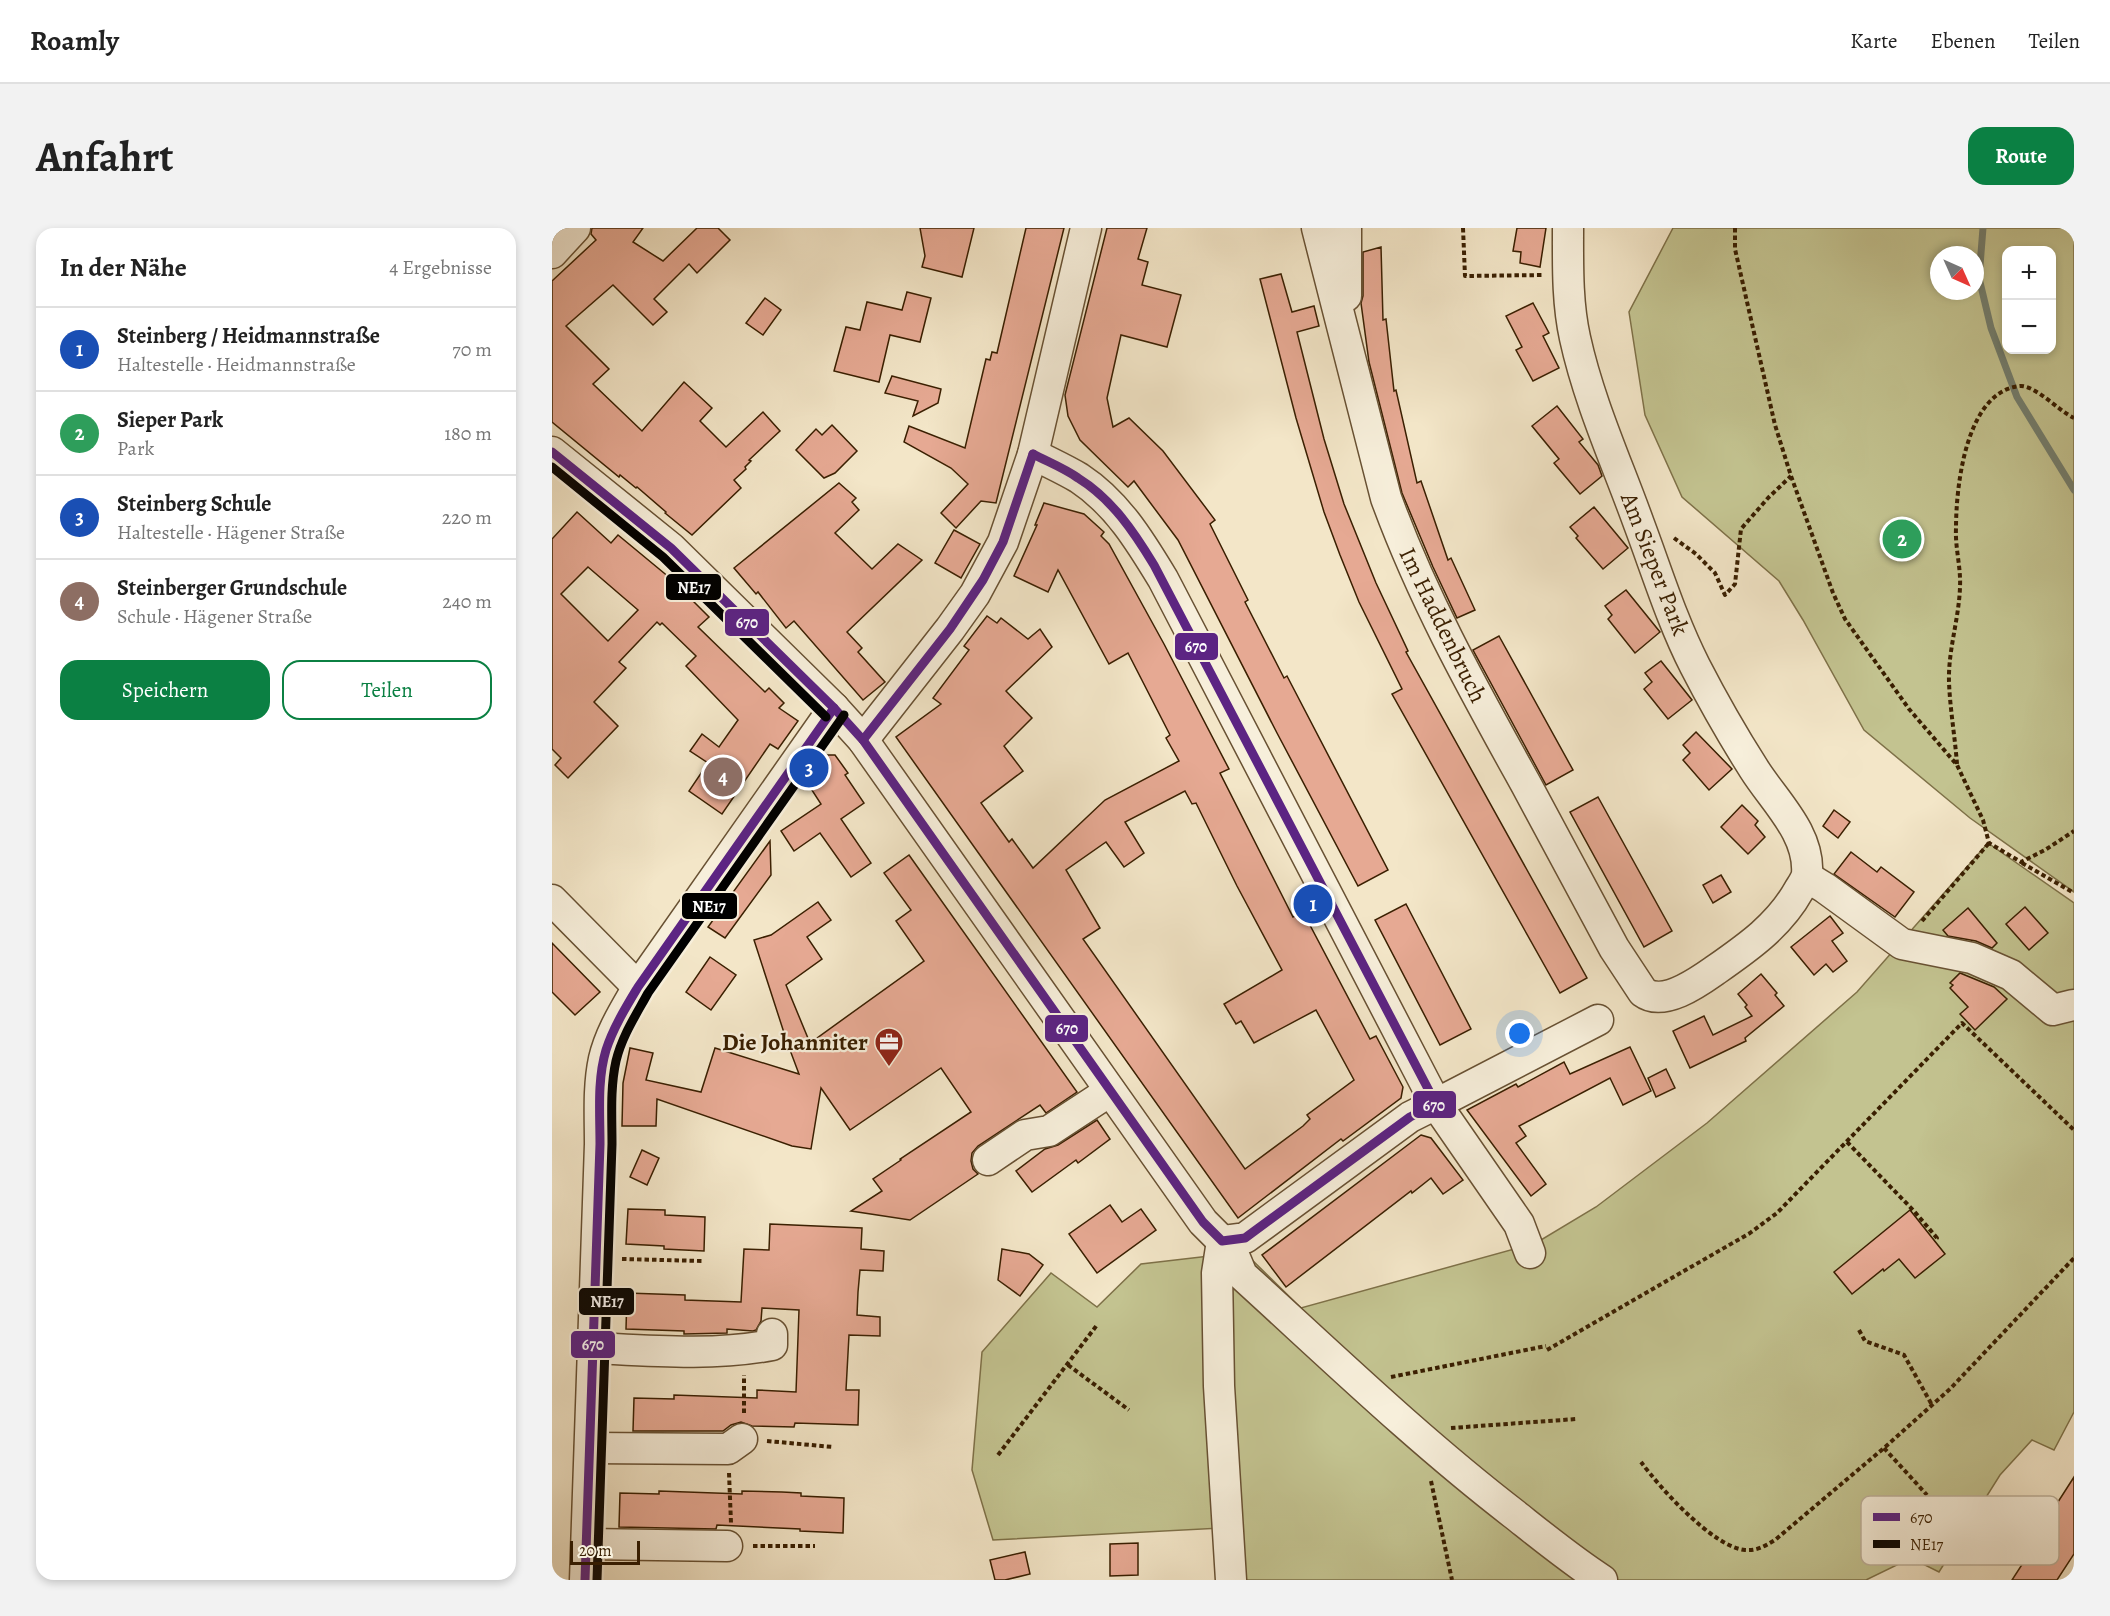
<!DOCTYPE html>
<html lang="de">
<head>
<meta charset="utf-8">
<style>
	body { margin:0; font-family:Alegreya,serif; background:#f2f2f2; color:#222 }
	.controls { position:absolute; right:18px; top:18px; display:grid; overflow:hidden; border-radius:12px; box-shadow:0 3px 9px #0003 }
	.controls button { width:54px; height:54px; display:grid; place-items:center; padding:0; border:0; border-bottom:2px solid #e0e0e0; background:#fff; color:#222; font:30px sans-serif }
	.compass { position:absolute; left:1378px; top:18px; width:54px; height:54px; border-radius:50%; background:#fff; box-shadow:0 3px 9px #0003; rotate:135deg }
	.scale { position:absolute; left:18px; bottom:15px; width:70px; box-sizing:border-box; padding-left:6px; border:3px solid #3a1f01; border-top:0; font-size:16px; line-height:21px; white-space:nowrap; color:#3a1f01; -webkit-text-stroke:4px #f7efdb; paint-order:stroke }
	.you { position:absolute; left:968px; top:806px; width:21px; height:21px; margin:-15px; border:4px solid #fff; border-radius:50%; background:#1a73e8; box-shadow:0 0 0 9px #1a73e833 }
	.badge { display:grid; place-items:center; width:39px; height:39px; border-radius:50%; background:#0b8043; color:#fff; font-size:20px; font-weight:700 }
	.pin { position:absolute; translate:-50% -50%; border:3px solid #fff; box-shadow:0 2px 6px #0006 }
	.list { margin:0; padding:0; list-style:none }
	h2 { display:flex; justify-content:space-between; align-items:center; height:78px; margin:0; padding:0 24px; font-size:26px }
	h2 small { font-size:20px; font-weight:400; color:#767676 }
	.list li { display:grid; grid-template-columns:39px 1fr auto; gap:18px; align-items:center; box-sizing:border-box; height:84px; padding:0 24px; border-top:2px solid #e0e0e0 }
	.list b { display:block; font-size:22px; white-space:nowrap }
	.list p { margin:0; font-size:20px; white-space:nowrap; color:#767676 }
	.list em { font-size:20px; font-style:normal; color:#767676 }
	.actions { display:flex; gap:12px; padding:18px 24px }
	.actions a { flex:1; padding:14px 0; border:2px solid #0b8043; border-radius:18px; text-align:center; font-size:21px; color:#0b8043 }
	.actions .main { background:#0b8043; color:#fff }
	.map { position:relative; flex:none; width:1522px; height:1352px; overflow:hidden; border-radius:18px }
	header { display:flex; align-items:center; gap:36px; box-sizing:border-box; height:84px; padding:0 30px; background:#fff; border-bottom:2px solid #e0e0e0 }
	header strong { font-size:28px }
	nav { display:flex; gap:33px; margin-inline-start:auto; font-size:21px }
	.intro { display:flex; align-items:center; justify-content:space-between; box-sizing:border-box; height:144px; padding:0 36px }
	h1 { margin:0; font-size:42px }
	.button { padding:15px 27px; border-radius:18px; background:#0b8043; color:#fff; font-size:21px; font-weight:700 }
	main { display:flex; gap:36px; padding:0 36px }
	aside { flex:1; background:#fff; border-radius:18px; box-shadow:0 3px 9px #0003 }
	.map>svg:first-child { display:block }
	.green { fill:#c3c390; stroke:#7e7148; stroke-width:1.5; fill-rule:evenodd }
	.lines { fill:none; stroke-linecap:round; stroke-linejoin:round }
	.stream { stroke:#747f6f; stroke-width:7 }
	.building { fill:#e6a993; stroke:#3a1f01; stroke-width:1.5; fill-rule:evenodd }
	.minor-casing { stroke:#685133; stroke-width:33 }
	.path { stroke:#3a1f01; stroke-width:4; stroke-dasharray:4.5 3; stroke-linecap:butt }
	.minor { stroke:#f7efdb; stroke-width:30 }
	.bus-1-casing { stroke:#f7efdb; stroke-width:14 }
	.bus-2-casing { stroke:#f7efdb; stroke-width:14 }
	.bus-1 { stroke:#5c2483; stroke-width:9 }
	.bus-2 { stroke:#000; stroke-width:9 }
	.labels { text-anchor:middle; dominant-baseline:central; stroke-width:4.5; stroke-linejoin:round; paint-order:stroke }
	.street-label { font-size:24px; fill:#3a1f01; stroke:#f7efdb }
	.poi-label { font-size:24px; font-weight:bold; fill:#3a1f01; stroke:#f7efdb; text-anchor:end }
	.key { fill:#f7efdb; stroke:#beb19a; stroke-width:1.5 }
	.key-label { font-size:16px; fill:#3a1f01 }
	.line-badge { stroke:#f7efdb; stroke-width:2 }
	.badge-label { font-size:16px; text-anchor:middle; font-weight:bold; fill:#fff }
</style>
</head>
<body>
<header>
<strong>Roamly</strong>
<nav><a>Karte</a><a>Ebenen</a><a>Teilen</a></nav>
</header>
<div class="intro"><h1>Anfahrt</h1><a class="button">Route</a></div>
<main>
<aside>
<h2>In der Nähe<small>4 Ergebnisse</small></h2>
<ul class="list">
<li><span class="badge" style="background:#1a4fb4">1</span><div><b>Steinberg / Heidmannstraße</b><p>Haltestelle · Heidmannstraße</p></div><em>70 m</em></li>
<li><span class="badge" style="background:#2e9e5b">2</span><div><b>Sieper Park</b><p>Park</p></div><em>180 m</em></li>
<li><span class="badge" style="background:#1a4fb4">3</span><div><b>Steinberg Schule</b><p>Haltestelle · Hägener Straße</p></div><em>220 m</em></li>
<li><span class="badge" style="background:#8d6e63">4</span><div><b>Steinberger Grundschule</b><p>Schule · Hägener Straße</p></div><em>240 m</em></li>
</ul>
<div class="actions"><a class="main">Speichern</a><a>Teilen</a></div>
</aside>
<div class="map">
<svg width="1522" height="1352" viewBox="0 0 1522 1352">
	<rect width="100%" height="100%" fill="#f3e6c8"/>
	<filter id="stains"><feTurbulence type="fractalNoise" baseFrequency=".00333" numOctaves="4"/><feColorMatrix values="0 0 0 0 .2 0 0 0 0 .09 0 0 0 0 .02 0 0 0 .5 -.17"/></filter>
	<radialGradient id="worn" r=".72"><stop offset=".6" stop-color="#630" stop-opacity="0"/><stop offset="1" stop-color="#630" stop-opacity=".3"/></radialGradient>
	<g class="green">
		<path d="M1121,0H1522V664L1418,590L1312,502L1251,392L1227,353L1130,269L1093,187L1077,84ZM1500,22V122H1454V22ZM1387,27H1423V63H1387Z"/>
		<polygon points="1436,615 1522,675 1522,1184 1502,1222 1480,1212 1448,1247 1387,1344 1359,1330 1314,1352 671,1352 669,1300 441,1312 420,1242 430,1124 499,1045 545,1079 589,1036 692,1024 749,1080 984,1015 1044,979 1155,895 1305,764"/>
	</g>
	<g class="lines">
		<polyline class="stream" points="1431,0 1427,50 1439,100 1465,169 1522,262"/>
	</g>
	<g class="building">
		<polygon points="40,0 91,0 81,14 111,33 145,0 166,0 178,12 145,45 137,36 102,71 115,84 101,97 61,57 14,98 57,141 41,156 90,203 132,154 160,180 148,193 174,219 211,184 228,203 197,232 199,233 193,239 194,241 182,252 189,260 140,307 113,285 114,284 85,259 84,260 68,247 67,249 0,194 0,53 44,12 39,6"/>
		<polygon points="368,0 422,0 410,49 370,39 373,28"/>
		<polygon points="474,0 512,0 444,275 429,273 404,300 389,285 416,256 399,240 352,214 357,198 413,220 434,131 438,132 440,124 445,125"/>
		<polygon points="555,0 595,0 586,31 596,34 590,57 629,67 615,119 569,107 555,170 561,199 577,190 611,223 663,292 658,296 696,372 693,374 732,450 735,448 836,642 806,658 725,505 626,312 582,253 576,259 528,212 516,188 513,167"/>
		<polygon points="965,0 994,0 988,39 968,35 969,24 961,23"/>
		<polygon points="829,19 831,92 834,91 842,163 844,162 865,255 869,253 896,332 899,330 923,382 905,390 881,339 850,265 817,134 809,75 811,68 811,24"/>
		<polygon points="729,46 740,84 762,78 767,98 745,104 772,211 792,276 824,355 856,423 854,424 1035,750 1008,765 840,466 850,461 807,374 788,327 772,284 744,190 708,51"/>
		<polygon points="355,64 379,70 368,114 338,107 327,154 282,143 294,99 308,102 315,74 350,82"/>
		<polygon points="213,70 229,82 211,107 194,95"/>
		<polygon points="981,75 997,105 991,108 1007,140 981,153 964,122 970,119 954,88"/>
		<polygon points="340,148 389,161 386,175 361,188 366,173 333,165"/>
		<polygon points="1005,178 1031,211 1027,214 1046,237 1050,248 1028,266 1002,235 1007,231 980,198"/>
		<polygon points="280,197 305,223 283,245 272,250 244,222 264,201 270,207"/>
		<polygon points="287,255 304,270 300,274 307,282 283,305 320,341 346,316 370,332 295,404 310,420 306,424 333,454 311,472 242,393 234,400 206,364 204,366 182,340"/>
		<path d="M492,275L532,286L552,304L549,308L557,316L612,416L677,541L668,545L741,689L751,684L818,811L824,808L851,859L849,870L791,913L789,911L686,990L344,509L389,476L381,470L417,422L412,418L435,388L445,395L449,390L476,411L488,401L500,419L454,463L480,490L452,518L471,543L429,575L457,614L460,611L481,640L553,572L627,533L614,510L618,507L576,425L557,436L506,342L496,364L462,348L485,297H483ZM633,563L640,576L644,575L685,658L730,742L672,776L684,796L689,793L702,815L764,782L802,852L755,887L758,891L751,898L693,941L531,711L548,700L514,642L554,614L572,639L592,625L573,594Z"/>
		<polygon points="1042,279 1076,320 1051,341 1024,310 1026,308 1018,299"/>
		<path d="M25,284L59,315L66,307L118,350L157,389L146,399L213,464L217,460L232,475L227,480L246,493L226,521L218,516L170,586L137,563L156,535L138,523L150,506L167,519L186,492L134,438L144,428L110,395L108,397L105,394L67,434L74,440L42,474L66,498L16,550L3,537L9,530L0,521V311ZM36,339L86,382L56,413L9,366Z"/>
		<polygon points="402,302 428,316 409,350 383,335"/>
		<polygon points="1074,362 1108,404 1083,425 1056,391 1060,387 1053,378"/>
		<polygon points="947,408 1021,542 994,557 921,422"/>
		<polygon points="1109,433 1140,472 1116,491 1092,461 1100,454 1093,445"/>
		<polygon points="1144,504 1180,541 1157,562 1131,532 1138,525 1131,517"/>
		<polygon points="272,527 283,527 296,545 293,547 312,575 289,591 319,635 299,649 268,605 242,623 229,603 269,576 256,556"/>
		<polygon points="1046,569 1120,703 1092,719 1018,584"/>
		<polygon points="1190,577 1206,593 1203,597 1213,609 1196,626 1169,599"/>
		<polygon points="1282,582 1298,594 1286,610 1271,598"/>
		<polygon points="218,613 219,647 173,710 156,699"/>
		<polygon points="1299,624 1325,644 1329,639 1362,664 1343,689 1282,646"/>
		<polygon points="357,627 525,864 494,885 488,877 426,918 420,925 419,933 421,941 426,946 358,992 299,983 330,963 321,951 349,932 348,931 419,884 389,840 298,902 269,860 259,921 240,918 105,871 104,898 70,898 71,855 78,820 101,825 94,852 149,864 163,820 247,846 235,814 202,712 219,707 266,674 279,692 255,709 270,731 234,757 258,815 372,733 344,693 359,682 332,645"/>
		<polygon points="1169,647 1179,664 1161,675 1151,657"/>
		<polygon points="854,676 919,801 888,817 823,692"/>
		<polygon points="1473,679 1496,705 1477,722 1454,696"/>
		<polygon points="1416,680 1445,715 1440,720 1424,713 1396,708 1391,702"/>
		<polygon points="1278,688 1291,705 1280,713 1295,733 1281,744 1274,736 1262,747 1239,719"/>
		<polygon points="0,715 48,764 23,787 0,764"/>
		<polygon points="158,729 184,747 159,782 134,764"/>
		<polygon points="1408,745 1442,759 1455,771 1423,802 1408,786 1416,779 1398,760 1401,757 1398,755"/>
		<polygon points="1209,746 1225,765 1223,767 1232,778 1193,810 1194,813 1138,840 1121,803 1152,788 1161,807 1200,788 1193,779 1195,777 1186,766"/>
		<polygon points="1078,819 1099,863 1071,877 1058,850 967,898 974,908 964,915 994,956 979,968 915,882 964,856 966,859 1012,834 1018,846"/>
		<polygon points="1114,841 1123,860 1104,869 1096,850"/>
		<polygon points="545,892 558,911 526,935 524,932 480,964 464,943 493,921 506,917"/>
		<polygon points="869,907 879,910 911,952 891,966 879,950 860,965 859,963 734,1059 710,1027"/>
		<polygon points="90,922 107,930 95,957 78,949"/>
		<polygon points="558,977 570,994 589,981 604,1002 545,1045 517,1006"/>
		<polygon points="76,981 113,982 113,987 153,989 152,1023 112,1021 112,1018 74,1016"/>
		<polygon points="1358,982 1393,1026 1363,1050 1347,1031 1332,1043 1331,1041 1300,1066 1282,1044"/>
		<polygon points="218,996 310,1000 309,1021 332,1023 331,1043 308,1042 306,1064 305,1087 328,1089 328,1108 297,1107 294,1162 307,1162 306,1197 243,1195 242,1199 200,1198 189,1194 179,1197 171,1203 81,1203 82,1170 122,1171 122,1167 205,1170 205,1162 244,1164 247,1082 210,1080 209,1093 204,1102 201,1103 175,1101 175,1105 132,1106 132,1103 74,1101 75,1065 133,1067 133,1072 189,1074 192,1021 217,1022"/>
		<polygon points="450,1021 477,1026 491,1037 468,1068 446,1052"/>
		<polygon points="1522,1249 1522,1326 1505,1352 1460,1352 1482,1318 1479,1316"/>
		<polygon points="107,1263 190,1266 190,1263 230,1264 249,1265 249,1268 292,1270 291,1305 248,1303 248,1301 165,1297 164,1301 67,1299 68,1265 107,1266"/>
		<polygon points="586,1315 586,1347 558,1348 558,1316"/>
		<polygon points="473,1324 478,1346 453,1352 443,1352 438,1332"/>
	</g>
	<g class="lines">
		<g class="minor-casing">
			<g id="minor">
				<path d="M765,0L834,270C872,374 923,464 976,560C1005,613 1033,667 1062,720L1091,764C1111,779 1145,755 1162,743C1195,720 1227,698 1247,662C1250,657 1254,652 1255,646C1258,605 1222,573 1202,541C1181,508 1161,473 1143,438C1120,393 1105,344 1087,296C1065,235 1037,174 1023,110C1015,74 1016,36 1016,0"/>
				<polyline points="0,25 23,0"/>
				<polyline points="794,68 794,0"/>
				<path d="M0,224L119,320L282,480L311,512L651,994L670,1013L693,1010L858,889L884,876L611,351C588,313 565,275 527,250C512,241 496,234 481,226"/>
				<polyline points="311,512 398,401 423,366 451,314 481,226 534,0"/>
				<polyline points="1255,649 1273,660 1350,716 1420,730 1459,747 1501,782 1521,777"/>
				<polyline points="0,672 86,759"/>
				<polyline points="436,932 473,907 497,903 558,863"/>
				<polyline points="670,1013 665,1045 667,1158 679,1352"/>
				<path d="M676,1013L690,1047C779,1128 866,1212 962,1286C991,1309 1019,1332 1050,1352"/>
				<polyline points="978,1025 967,996 884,876 1046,792"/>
				<path d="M42,1120C102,1123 161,1128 220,1117V1106"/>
				<polyline points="38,1220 176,1221 190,1211"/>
				<polyline points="35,1316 175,1318"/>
				<path d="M33,1352L48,916C48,888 46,859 52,831C58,805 73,782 86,759L282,480"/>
			</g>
		</g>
		<g class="path">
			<polyline points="911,0 913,48 992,47"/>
			<polyline points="1183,0 1183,21 1223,197 1239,248 1281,365 1293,391 1357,481 1405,537 1431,592 1437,615 1469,634 1493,622 1522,603"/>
			<polyline points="1122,310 1144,326 1163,345 1173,367 1183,356 1189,301 1216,270 1239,248"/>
			<path d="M1405,536C1403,509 1398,481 1397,454C1396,422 1407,391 1408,359C1409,339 1403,320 1404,300C1404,258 1414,163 1468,158C1483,157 1507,183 1522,190"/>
			<polyline points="1470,635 1522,665"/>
			<polyline points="1370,693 1437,615"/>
			<polyline points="1295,914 1362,983 1385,1010 1382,1012"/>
			<polyline points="70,1031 150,1033"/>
			<polyline points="1307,1102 1313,1113 1352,1127 1380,1177"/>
			<polyline points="995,1122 1198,1005 1225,985 1410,795 1522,902"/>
			<polyline points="516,1137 577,1182"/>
			<polyline points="839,1149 994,1118"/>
			<polyline points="192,1185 192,1147"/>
			<polyline points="899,1200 1024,1191"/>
			<polyline points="215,1213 281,1219"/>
			<polyline points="1332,1220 1375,1267"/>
			<polyline points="446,1227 545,1097"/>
			<path d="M1089,1234C1108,1260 1161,1319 1193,1322C1205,1323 1213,1318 1223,1312L1332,1220L1398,1161L1522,1030"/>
			<polyline points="177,1245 179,1295"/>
			<polyline points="879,1253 900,1352"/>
			<polyline points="201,1318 263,1318"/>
		</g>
		<use href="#minor" class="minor"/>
		<g class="bus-1-casing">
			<g id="bus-1">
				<path d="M0,224L119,320L282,480L311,512L651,994L670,1013L693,1010L858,889L884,876L602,337C582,304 560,271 526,250C512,240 496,234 481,226"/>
				<polyline points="311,512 398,401 431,352 451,314 481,226"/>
				<path d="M33,1352L48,916C48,885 45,852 54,822C61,800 74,779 86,759L282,480"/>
			</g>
		</g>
		<g class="bus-2-casing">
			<g id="bus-2">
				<polyline points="0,239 111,329 274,489"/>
				<path d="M45,1352L60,916C60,889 58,860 64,833C70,808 84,787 96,765L292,487"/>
			</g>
		</g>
		<use href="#bus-1" class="bus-1"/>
		<use href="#bus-2" class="bus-2"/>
	</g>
	<defs>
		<g id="office-pin" transform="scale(1.5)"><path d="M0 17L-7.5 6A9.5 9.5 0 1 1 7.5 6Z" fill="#8f2418" stroke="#f7efdb"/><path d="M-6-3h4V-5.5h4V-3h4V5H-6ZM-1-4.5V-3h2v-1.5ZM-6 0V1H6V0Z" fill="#fff"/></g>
	</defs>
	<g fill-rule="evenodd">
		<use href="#office-pin" x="337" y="814"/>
	</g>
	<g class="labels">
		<g class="street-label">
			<text transform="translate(1103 336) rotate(69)">Am Sieper Park</text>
			<text transform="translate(891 397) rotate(64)">Im Haddenbruch</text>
		</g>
		<g class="poi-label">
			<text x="316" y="814">Die Johanniter</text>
		</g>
	</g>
	<rect x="1309" y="1268" width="198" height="69" rx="9" class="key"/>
	<rect x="1321" y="1285" width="27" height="8" fill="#5c2483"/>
	<rect x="1321" y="1312" width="27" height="8" fill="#000"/>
	<g class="key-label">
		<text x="1358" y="1295">670</text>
		<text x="1358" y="1322">NE17</text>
	</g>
	<g class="line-badge">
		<rect x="113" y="345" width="57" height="28" rx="6" fill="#000"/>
		<rect x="172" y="380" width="46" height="29" rx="6" fill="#5c2483"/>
		<rect x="622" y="404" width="45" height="29" rx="6" fill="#5c2483"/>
		<rect x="129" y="664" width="57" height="28" rx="6" fill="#000"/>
		<rect x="492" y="786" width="45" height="29" rx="6" fill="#5c2483"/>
		<rect x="860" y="862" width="45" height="29" rx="6" fill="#5c2483"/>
		<rect x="26" y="1059" width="57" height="29" rx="6" fill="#000"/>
		<rect x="18" y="1102" width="46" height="29" rx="6" fill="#5c2483"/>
	</g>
	<g class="badge-label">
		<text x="142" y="365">NE17</text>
		<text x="195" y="400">670</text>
		<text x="644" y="424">670</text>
		<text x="157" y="684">NE17</text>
		<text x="515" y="806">670</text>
		<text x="882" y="883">670</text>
		<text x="55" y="1079">NE17</text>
		<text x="41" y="1122">670</text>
	</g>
	<rect width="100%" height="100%" filter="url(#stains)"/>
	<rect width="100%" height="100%" fill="url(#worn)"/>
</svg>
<div class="controls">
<button>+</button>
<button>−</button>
</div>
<svg class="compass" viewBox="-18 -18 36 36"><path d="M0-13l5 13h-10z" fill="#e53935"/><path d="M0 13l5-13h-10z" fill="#767676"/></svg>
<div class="scale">20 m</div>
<div class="you"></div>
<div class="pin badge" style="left:761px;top:676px;background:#1a4fb4">1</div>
<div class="pin badge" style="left:1350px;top:311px;background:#2e9e5b">2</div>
<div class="pin badge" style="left:257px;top:540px;background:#1a4fb4">3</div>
<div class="pin badge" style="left:171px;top:549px;background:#8d6e63">4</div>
</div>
</main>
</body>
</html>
